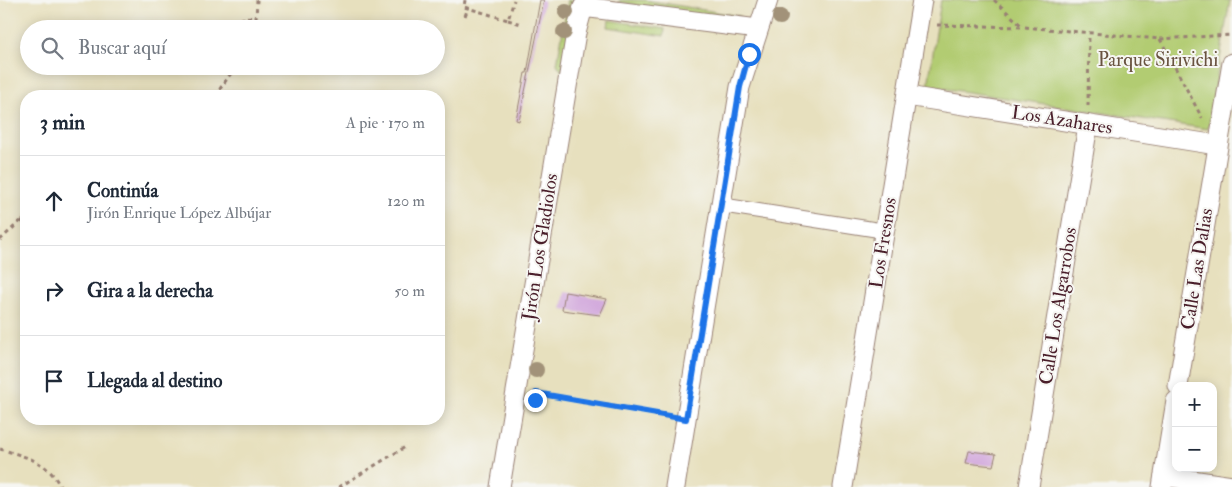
<!DOCTYPE html>
<html lang="es">
<head>
<meta charset="utf-8">
<style>
	body { margin:0; font-family:"IM FELL Double Pica",serif; background:#f2f2f3; color:#1f2937 }
	.controls { position:absolute; right:15px; bottom:15px; display:grid; overflow:hidden; border-radius:10px; box-shadow:0 2px 12px #0003 }
	.controls button { width:45px; height:45px; display:grid; place-items:center; padding:0; border:0; border-bottom:1px solid #e0e1e3; background:#fff; color:#1f2937; font:25px sans-serif }
	.stop { position:absolute; width:15px; height:15px; margin:-11px; border:4px solid #1a73e8; border-radius:50%; background:#fff }
	.stop.end { background:#1a73e8; border-color:#fff; box-shadow:0 1px 5px #0008 }
	.list { margin:0; padding:0; list-style:none }
	h2 { display:flex; justify-content:space-between; align-items:center; height:65px; margin:0; padding:0 20px; font-size:21px }
	h2 small { font-size:16px; font-weight:400; color:#747a83 }
	.list li { display:grid; grid-template-columns:32px 1fr auto; gap:15px; align-items:center; box-sizing:border-box; height:90px; padding:0 20px; border-top:1px solid #e0e1e3 }
	.list b { display:block; font-size:19px; white-space:nowrap }
	.list p { margin:0; font-size:16px; white-space:nowrap; color:#747a83 }
	.list em { font-size:16px; font-style:normal; color:#747a83 }
	.icon { flex:none; width:28px; height:28px; fill:none; stroke:currentColor; stroke-width:2; stroke-linecap:round; stroke-linejoin:round }
	.map { position:relative; flex:none; width:1232px; height:487px; overflow:hidden }
	.search { position:absolute; background:#fff; box-shadow:0 2px 12px #0003; left:20px; top:20px; width:425px; height:55px; display:flex; align-items:center; gap:12px; box-sizing:border-box; padding:0 18px; border-radius:28px; color:#747a83; font-size:19px }
	.panel { position:absolute; background:#fff; box-shadow:0 2px 12px #0003; left:20px; top:90px; width:425px; height:335px; border-radius:20px }
	.map>svg:first-child { display:block }
	.green { fill:#b2cc72; stroke:#7e764e }
	.building { fill:#d3aadd }
	.lines { fill:none; stroke-linecap:round; stroke-linejoin:round }
	.pedestrian-casing { stroke:#988074; stroke-width:16 }
	.minor-casing { stroke:#988074; stroke-width:21 }
	.path { stroke:#988074; stroke-width:3; stroke-dasharray:4 4; stroke-linecap:butt }
	.pedestrian { stroke:#fff; stroke-width:14 }
	.minor { stroke:#fff; stroke-width:19 }
	.tree { fill:#a29279 }
	.route { stroke:#1a73e8; stroke-width:6 }
	.labels { text-anchor:middle; dominant-baseline:central; stroke-width:4; stroke-linejoin:round; paint-order:stroke }
	.park-label { font-size:19px; fill:#695340; stroke:#f6f6f2 }
	.street-label { font-size:19px; fill:#4a1f2b; stroke:#f6f6f2 }
</style>
</head>
<body>
<div class="map">
<svg width="1232" height="487" viewBox="0 0 1232 487">
	<rect width="100%" height="100%" fill="#f6f6f2"/>
	<filter id="ink" filterUnits="userSpaceOnUse"><feTurbulence type="fractalNoise" baseFrequency=".02" numOctaves="2"/><feDisplacementMap in="SourceGraphic" scale="10" xChannelSelector="R" yChannelSelector="G"/><feConvolveMatrix kernelMatrix="1 2 1 2 8 2 1 2 1" color-interpolation-filters="sRGB"/></filter>
	<filter id="wash" filterUnits="userSpaceOnUse"><feTurbulence type="fractalNoise" baseFrequency=".0096" numOctaves="4" result="noise"/><feDisplacementMap in="SourceGraphic" scale="20" xChannelSelector="R" yChannelSelector="G"/><feGaussianBlur stdDeviation="1.12" result="paint"/><feColorMatrix in="noise" values="0 0 0 0 0 0 0 0 0 0 0 0 0 0 0 0 0 1.4 0 .05"/><feComposite in="paint" operator="in"/></filter>
	<g filter="url(#wash)">
		<rect width="100%" height="100%" fill="#e7e0be"/>
		<g class="green">
			<polygon points="568,0 574,0 562,72 557,64"/>
			<polygon points="620,0 645,0 740,16 739,23 618,2"/>
			<polygon points="941,0 1230,0 1208,129 928,86"/>
			<polygon points="609,20 665,29 664,36 608,27"/>
		</g>
		<g id="blocks">
			<g class="building">
				<polygon points="540,0 544,0 519,121 516,120 525,73 527,73"/>
				<polygon points="565,292 607,299 600,315 562,310"/>
				<polygon points="969,451 996,454 993,466 966,463"/>
			</g>
		</g>
	</g>
	<g filter="url(#ink)">
		<use href="#blocks" fill-opacity="0" stroke="#988074" stroke-width="1"/>
		<g class="lines">
			<g class="pedestrian-casing">
				<polyline id="pedestrian" points="721,205 885,231"/>
			</g>
			<g class="minor-casing">
				<g id="minor">
					<polyline points="907,96 1217,145"/>
					<polyline points="1178,386 1232,63"/>
					<polyline points="1164,476 1232,486"/>
					<polyline points="500,487 576,33 583,7 758,29"/>
					<polyline points="675,487 740,87 768,0"/>
					<polyline points="843,487 922,0"/>
					<polyline points="1029,487 1088,125"/>
					<polyline points="1162,487 1176,401"/>
				</g>
			</g>
			<g class="path">
				<polyline points="465,0 464,7 508,20 514,0"/>
				<polyline points="994,0 1023,27"/>
				<polyline points="465,16 468,8"/>
				<polyline points="508,20 521,24"/>
				<polyline points="937,25 1024,27 1160,39 1232,35"/>
				<polyline points="243,29 243,17 256,18 257,0"/>
				<polyline points="1160,39 1202,118"/>
				<polyline points="215,96 236,66"/>
				<polyline points="297,96 300,96"/>
				<polyline points="1088,106 1089,34"/>
				<polyline points="21,220 26,226"/>
				<polyline points="0,240 26,216"/>
				<polyline points="536,395 536,393 668,416"/>
				<path d="M0,449C24,456 50,462 60,487"/>
				<polyline points="339,487 407,446"/>
			</g>
			<use href="#pedestrian" class="pedestrian"/>
			<use href="#minor" class="minor"/>
		</g>
		<g class="tree">
			<circle cx="566" cy="12" r="8"/>
			<circle cx="780" cy="17" r="8"/>
			<circle cx="564" cy="32" r="8"/>
			<circle cx="536" cy="370" r="8"/>
		</g>
	</g>
	<g class="lines" filter="url(#ink)">
		<polyline class="route" points="535,400 536,393 686,419 740,87 749,54"/>
	</g>
	<g class="labels">
		<g class="park-label">
			<text x="1158" y="60">Parque Sirivichi</text>
		</g>
		<g class="street-label">
			<text transform="translate(1062 120) rotate(9)">Los Azahares</text>
			<text transform="translate(883 243) rotate(-81)">Los Fresnos</text>
			<text transform="translate(540 247) rotate(-81)">Jirón Los Gladiolos</text>
			<text transform="translate(1197 269) rotate(-81)">Calle Las Dalias</text>
			<text transform="translate(1058 306) rotate(-81)">Calle Los Algarrobos</text>
		</g>
	</g>
</svg>
<div class="controls">
<button>+</button>
<button>−</button>
</div>
<div class="stop" style="left:749px;top:54px"></div>
<div class="stop end" style="left:535px;top:400px"></div>
<div class="search"><svg class="icon" aria-label="search" viewBox="0 0 24 24"><circle cx="10" cy="10" r="6"/><path d="M15 15l6 6"/></svg>Buscar aquí</div>
<section class="panel">
<h2>3 min<small>A pie · 170 m</small></h2>
<ul class="list">
<li><svg class="icon" aria-label="ahead" viewBox="0 0 24 24"><path d="M12 20V5M6 11l6-6 6 6"/></svg><div><b>Continúa</b><p>Jirón Enrique López Albújar</p></div><em>120 m</em></li>
<li><svg class="icon" aria-label="right" viewBox="0 0 24 24"><path d="M7 20v-9h11M14 6l5 5-5 5"/></svg><div><b>Gira a la derecha</b></div><em>50 m</em></li>
<li><svg class="icon" aria-label="arrive" viewBox="0 0 24 24"><path d="M6 21V4h12l-3 4 3 4H6"/></svg><div><b>Llegada al destino</b></div></li>
</ul>
</section>
</div>
</body>
</html>
